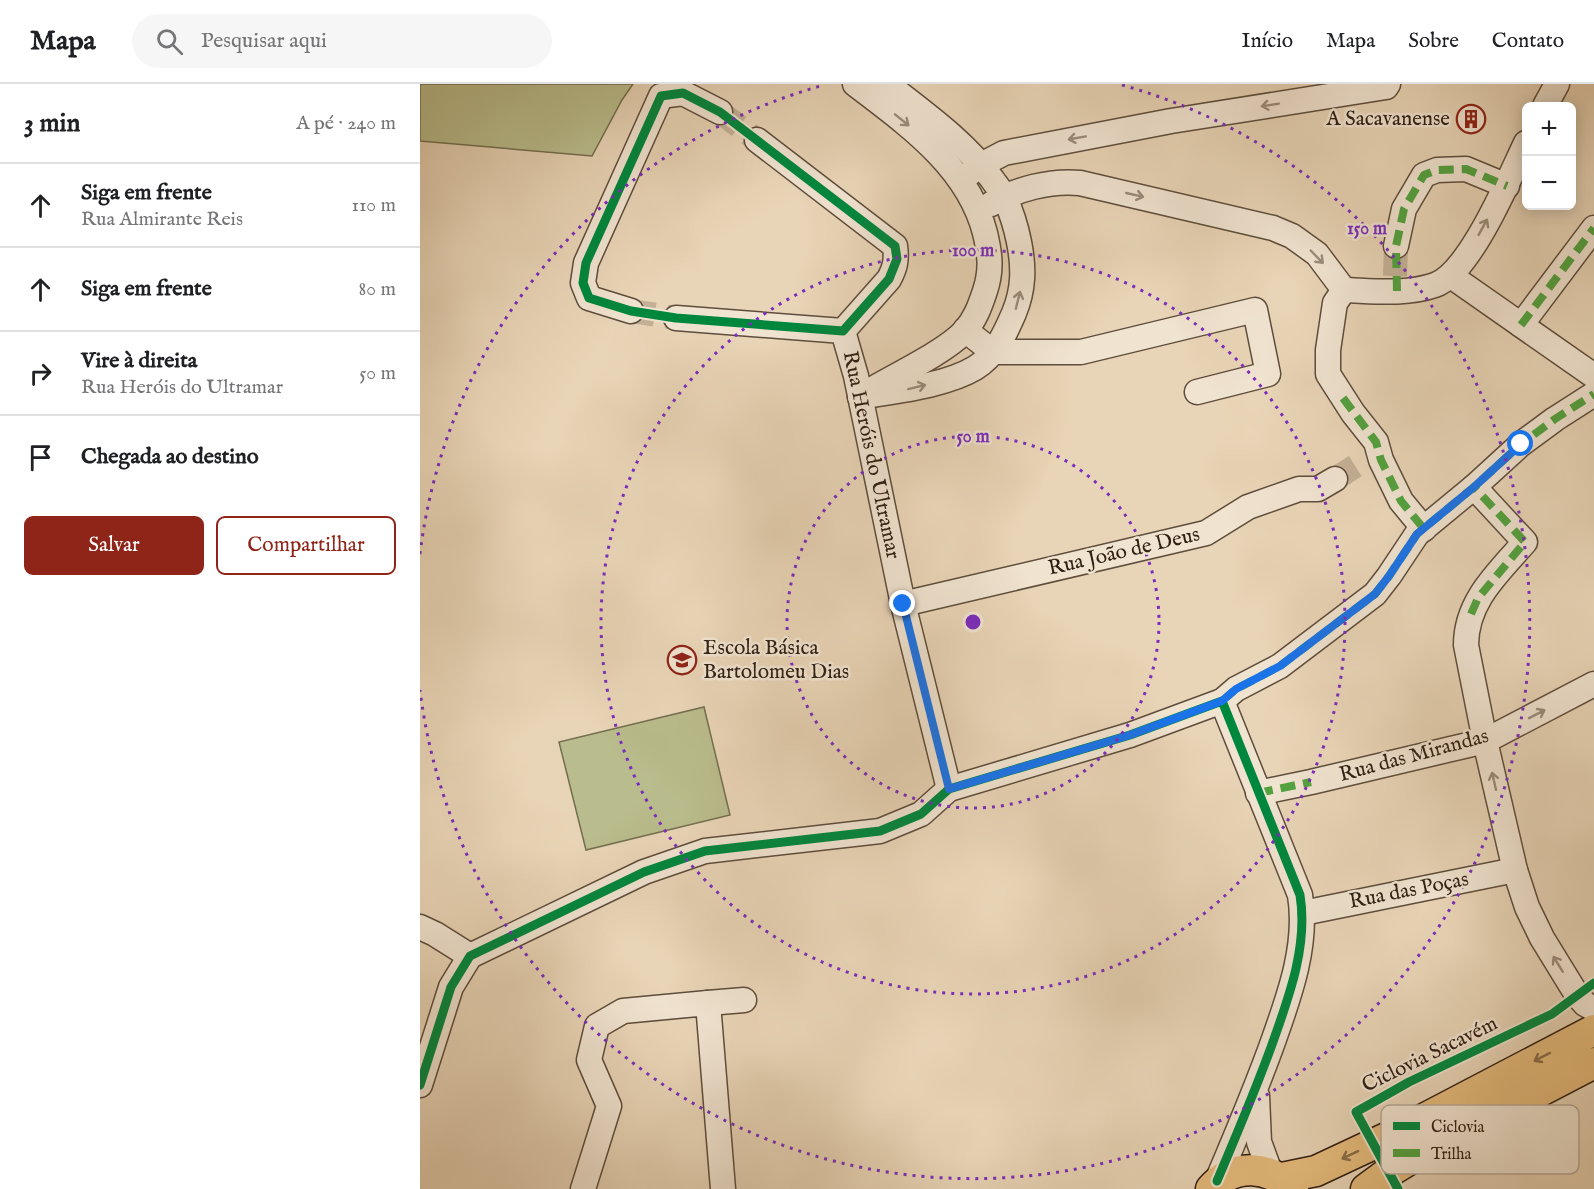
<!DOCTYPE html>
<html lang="pt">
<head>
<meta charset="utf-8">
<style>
	body { margin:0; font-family:"IM FELL English",serif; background:#f6f6f6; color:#202124 }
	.controls { position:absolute; right:18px; top:18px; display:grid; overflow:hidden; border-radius:9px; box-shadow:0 3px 15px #0003 }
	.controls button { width:54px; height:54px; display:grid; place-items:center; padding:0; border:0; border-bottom:2px solid #e0e0e0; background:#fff; color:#202124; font:30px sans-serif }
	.stop { position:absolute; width:18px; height:18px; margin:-14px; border:4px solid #1a73e8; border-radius:50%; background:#fff }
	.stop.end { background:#1a73e8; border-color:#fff; box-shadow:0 2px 6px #0008 }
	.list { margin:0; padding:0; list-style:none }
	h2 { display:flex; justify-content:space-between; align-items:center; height:78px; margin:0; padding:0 24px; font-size:26px }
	h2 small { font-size:20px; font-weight:400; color:#757577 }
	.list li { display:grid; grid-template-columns:39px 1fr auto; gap:18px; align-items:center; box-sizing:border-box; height:84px; padding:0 24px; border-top:2px solid #e0e0e0 }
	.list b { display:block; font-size:22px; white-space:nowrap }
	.list p { margin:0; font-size:20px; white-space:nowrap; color:#757577 }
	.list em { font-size:20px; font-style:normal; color:#757577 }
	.actions { display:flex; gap:12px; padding:18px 24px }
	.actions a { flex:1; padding:14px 0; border:2px solid #8f2418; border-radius:9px; text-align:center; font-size:21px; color:#8f2418 }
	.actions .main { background:#8f2418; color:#fff }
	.icon { flex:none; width:33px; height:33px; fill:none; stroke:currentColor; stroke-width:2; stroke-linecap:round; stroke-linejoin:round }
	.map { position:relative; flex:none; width:1174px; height:1105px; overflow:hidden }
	header { display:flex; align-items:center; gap:36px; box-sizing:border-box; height:84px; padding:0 30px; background:#fff; border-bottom:2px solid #e0e0e0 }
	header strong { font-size:28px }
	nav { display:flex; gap:33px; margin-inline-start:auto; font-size:21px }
	.search { width:420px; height:54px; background:#f6f6f6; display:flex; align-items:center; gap:15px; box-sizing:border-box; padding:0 21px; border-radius:33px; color:#757577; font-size:22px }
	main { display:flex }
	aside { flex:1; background:#fff }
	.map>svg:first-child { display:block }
	.green { fill:#b9bc8c; stroke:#746e50; stroke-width:1.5 }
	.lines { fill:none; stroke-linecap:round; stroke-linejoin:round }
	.minor-tunnel { stroke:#c3b096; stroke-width:24; stroke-dasharray:24 12; stroke-linecap:butt }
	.minor-casing { stroke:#5e4d3c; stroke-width:27 }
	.major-casing { stroke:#302014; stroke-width:33 }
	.minor { stroke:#f0e3d0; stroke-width:24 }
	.major { stroke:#e4ba7b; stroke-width:30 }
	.quiet { stroke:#52a23f; stroke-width:8; stroke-dasharray:15 8; stroke-linecap:butt }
	.cycleway-casing { stroke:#f0e3d0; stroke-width:13 }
	.cycleway { stroke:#00873e; stroke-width:9 }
	.oneway { stroke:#9a8b7b }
	.oneway2 { stroke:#8a6d48 }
	.route { stroke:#1a73e8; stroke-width:8 }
	.ring { fill:none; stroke:#7b2cbf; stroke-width:3; stroke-dasharray:3 6 }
	.labels { text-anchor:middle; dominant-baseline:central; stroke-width:5; stroke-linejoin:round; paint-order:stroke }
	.poi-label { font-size:21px; fill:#302014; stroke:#f0e3d0; text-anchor:end }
	.street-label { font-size:21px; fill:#302014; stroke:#f0e3d0 }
	.key { fill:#f0e3d0; stroke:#b6a898; stroke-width:1.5 }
	.key-label { font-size:16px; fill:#302014 }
	.centre { fill:#7b2cbf; stroke:#f0e3d0; stroke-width:3 }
	.ring-label { font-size:18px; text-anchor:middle; font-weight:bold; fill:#7b2cbf; stroke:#f0e3d0; stroke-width:5; stroke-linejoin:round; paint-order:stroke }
</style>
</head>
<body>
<header>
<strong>Mapa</strong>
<div class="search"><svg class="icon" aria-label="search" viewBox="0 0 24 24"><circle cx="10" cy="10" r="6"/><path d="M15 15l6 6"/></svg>Pesquisar aqui</div>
<nav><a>Início</a><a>Mapa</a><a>Sobre</a><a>Contato</a></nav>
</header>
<main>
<aside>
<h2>3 min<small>A pé · 240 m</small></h2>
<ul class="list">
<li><svg class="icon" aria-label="ahead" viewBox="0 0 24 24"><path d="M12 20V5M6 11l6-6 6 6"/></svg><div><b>Siga em frente</b><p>Rua Almirante Reis</p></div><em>110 m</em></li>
<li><svg class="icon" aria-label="ahead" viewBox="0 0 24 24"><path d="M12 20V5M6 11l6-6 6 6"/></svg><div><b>Siga em frente</b></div><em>80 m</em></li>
<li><svg class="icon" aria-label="right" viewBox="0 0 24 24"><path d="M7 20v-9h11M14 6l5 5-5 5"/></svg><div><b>Vire à direita</b><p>Rua Heróis do Ultramar</p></div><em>50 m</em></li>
<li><svg class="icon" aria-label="arrive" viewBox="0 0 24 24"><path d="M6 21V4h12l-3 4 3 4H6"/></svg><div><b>Chegada ao destino</b></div></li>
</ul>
<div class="actions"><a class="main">Salvar</a><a>Compartilhar</a></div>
</aside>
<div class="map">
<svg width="1174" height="1105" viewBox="0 0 1174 1105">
	<rect width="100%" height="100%" fill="#e8d4b6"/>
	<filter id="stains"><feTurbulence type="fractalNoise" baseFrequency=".00333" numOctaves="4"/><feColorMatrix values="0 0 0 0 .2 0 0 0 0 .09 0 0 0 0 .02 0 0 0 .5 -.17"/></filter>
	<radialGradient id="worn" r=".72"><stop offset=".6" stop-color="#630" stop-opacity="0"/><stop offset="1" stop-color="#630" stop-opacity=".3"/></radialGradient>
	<g class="green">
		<polygon points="0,0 213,0 202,16 172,72 0,57"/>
		<polygon points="284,623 310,731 166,766 139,658"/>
	</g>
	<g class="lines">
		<g class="minor-tunnel">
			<polyline points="300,28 337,56"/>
			<polyline points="975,192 976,162"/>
			<polyline points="211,227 256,234"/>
			<polyline points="915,395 942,378"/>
		</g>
		<g class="minor-casing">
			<g id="minor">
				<path d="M435,0C487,40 548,82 565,149C570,170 572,186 565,207C560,222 555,236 544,248C523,269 478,290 451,306"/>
				<polyline points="1125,22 1137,0"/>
				<polyline points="541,96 561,81 584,69 751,37 966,3 968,0"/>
				<path d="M571,120C597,105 630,96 660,99L853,144L872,152L897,170L924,206"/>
				<polyline points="976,162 984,125 1004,91 1017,86 1046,85 1087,102"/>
				<polyline points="1031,192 1174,292"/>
				<polyline points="924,206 915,219 908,266 908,290 933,329 956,358 961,376 981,417 1004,445"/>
				<path d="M924,206C954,207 986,211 1015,201C1050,189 1090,92 1106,59"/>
				<polyline points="211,227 169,214 163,199 166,179 241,12 263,9 300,28"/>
				<path d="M256,234L423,247L469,195C475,184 477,176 475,162L337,56"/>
				<polyline points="1101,241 1174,144"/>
				<polyline points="545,246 573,268 661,268 835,226 848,290 777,308"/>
				<polyline points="423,247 436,292 483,520 529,705"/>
				<path d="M440,313C474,307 525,302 555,284C575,272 585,250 594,229C604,205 604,183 599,158C596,143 591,127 585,114C582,107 576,101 572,95C544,57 504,29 467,0"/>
				<path d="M1054,403L1105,458C1078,489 1046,517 1046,561L1065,657L1095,786L1107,823L1122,854L1157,911L1165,920L1174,925"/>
				<polyline points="483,520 786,449 828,423 879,405 898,405 915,395"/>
				<polyline points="838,709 891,698 1065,657 1174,600"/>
				<polyline points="883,829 1095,786"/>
				<polyline points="0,843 15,850 50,872"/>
				<polyline points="288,919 324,916"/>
				<polyline points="0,1001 31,903 50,872 224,788 285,767 460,747 501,730 529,705 710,651 802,617 816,605 860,582 955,510 969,492 997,450 1054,403 1101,360 1135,335 1174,310"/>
				<polyline points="837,1012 839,1058 850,1088"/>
				<path d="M797,1097C817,1050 837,1003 854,955C870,910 888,860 880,811L802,617"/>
				<polyline points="163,1105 189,1022 169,976 177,942 203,927 288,919 303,1105"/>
			</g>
		</g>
		<g class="major-casing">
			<g id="major">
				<polyline points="862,1094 896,1087 975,1050 1174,946"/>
				<path d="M791,1105C814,1078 849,1082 873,1105"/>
				<polyline points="946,1105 969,1088 987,1077 1174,979"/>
			</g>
		</g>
		<use href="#minor" class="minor"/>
		<use href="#major" class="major"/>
		<g class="quiet">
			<polyline points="977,207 976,162 984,125 1004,91 1017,86 1046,85 1087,102"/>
			<polyline points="1101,241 1174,144"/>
			<polyline points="923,314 956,358 961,376 981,417 1004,445"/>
			<polyline points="1051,530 1058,514 1105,458 1054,403"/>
			<polyline points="802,617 816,605 860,582 955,510 969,492 997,450 1054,403 1101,360 1135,335 1174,310"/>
			<polyline points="838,709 891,698"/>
		</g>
		<g class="cycleway-casing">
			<g id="cycleway">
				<polygon points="263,9 300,28 475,162 477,175 469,195 423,247 256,234 211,227 169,214 163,199 166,179 241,12"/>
				<path d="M0,1001L31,903L50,872L224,788L285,767L460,747L501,730L529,705L710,651L802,617L880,811C888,860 870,910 854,955C837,1003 817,1050 797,1097"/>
				<polyline points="978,1105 936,1028 989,998 1132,930 1174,899"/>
			</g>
		</g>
		<use href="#cycleway" class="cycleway"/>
	</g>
	<defs><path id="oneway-shaft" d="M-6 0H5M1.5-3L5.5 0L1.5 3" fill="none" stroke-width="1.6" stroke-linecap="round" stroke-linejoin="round" transform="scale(1.5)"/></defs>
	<g class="oneway">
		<use href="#oneway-shaft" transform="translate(850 21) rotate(171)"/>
		<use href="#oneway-shaft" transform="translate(482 36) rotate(39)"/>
		<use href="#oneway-shaft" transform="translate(657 54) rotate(170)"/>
		<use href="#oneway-shaft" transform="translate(715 111) rotate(13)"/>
		<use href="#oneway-shaft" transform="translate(1063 143) rotate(-61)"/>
		<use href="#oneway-shaft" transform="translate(897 173) rotate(46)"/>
		<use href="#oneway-shaft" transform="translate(598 216) rotate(-76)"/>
		<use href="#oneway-shaft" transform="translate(497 303) rotate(-14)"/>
		<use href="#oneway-shaft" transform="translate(1117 630) rotate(-27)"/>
		<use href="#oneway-shaft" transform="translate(1074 697) rotate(-103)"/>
		<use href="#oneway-shaft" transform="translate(1138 880) rotate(-122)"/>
	</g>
	<g class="oneway2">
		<use href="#oneway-shaft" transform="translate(1122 973) rotate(153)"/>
		<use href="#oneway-shaft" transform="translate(930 1071) rotate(155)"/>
	</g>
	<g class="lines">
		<polyline class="route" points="483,520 529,705 710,651 802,617 816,605 860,582 955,510 969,492 997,450 1054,403 1101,360"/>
	</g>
	<g class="ring">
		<circle cx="553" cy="538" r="186"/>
		<circle cx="553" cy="538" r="372"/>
		<path d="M0 470A557 557 0 0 1 404 1M702 1A557 557 0 1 1 0 606"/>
	</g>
	<defs>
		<g id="building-ring" transform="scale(1.5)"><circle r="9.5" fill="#f0e3d0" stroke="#8f2418" stroke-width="1.5"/><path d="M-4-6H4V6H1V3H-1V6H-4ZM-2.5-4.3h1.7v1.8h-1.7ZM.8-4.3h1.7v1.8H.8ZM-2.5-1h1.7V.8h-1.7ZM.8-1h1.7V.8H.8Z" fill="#8f2418"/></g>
		<g id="school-ring" transform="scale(1.5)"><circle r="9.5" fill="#f0e3d0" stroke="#8f2418" stroke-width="1.5"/><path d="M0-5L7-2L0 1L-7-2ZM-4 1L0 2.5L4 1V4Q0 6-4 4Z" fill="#8f2418"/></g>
	</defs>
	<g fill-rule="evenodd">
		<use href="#building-ring" x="1051" y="35"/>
		<use href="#school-ring" x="262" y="576"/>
	</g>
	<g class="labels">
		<g class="poi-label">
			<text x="1030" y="35">A Sacavanense</text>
			<text x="283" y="564" text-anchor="start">Escola Básica<tspan x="283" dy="24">Bartolomeu Dias</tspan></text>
		</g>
		<g class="street-label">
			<text transform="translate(451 371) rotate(78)">Rua Heróis do Ultramar</text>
			<text transform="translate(704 468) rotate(-13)">Rua João de Deus</text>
			<text transform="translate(994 672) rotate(-15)">Rua das Mirandas</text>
			<text transform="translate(989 807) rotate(-11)">Rua das Poças</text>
			<text transform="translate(1010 971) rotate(-26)">Ciclovia Sacavém</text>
		</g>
	</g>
	<rect x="961" y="1021" width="198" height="69" rx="9" class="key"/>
	<rect x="973" y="1038" width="27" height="8" fill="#00873e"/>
	<rect x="973" y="1065" width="27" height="8" fill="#52a23f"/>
	<g class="key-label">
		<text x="1011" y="1048">Ciclovia</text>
		<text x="1011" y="1075">Trilha</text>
	</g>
	<circle cx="553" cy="538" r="9" class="centre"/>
	<g class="ring-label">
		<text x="947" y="150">150 m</text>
		<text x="553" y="172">100 m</text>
		<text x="553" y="358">50 m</text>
	</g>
	<rect width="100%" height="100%" filter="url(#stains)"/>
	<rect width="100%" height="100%" fill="url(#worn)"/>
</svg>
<div class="controls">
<button>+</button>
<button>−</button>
</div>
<div class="stop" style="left:1101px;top:360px"></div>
<div class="stop end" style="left:483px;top:520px"></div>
</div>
</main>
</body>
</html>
